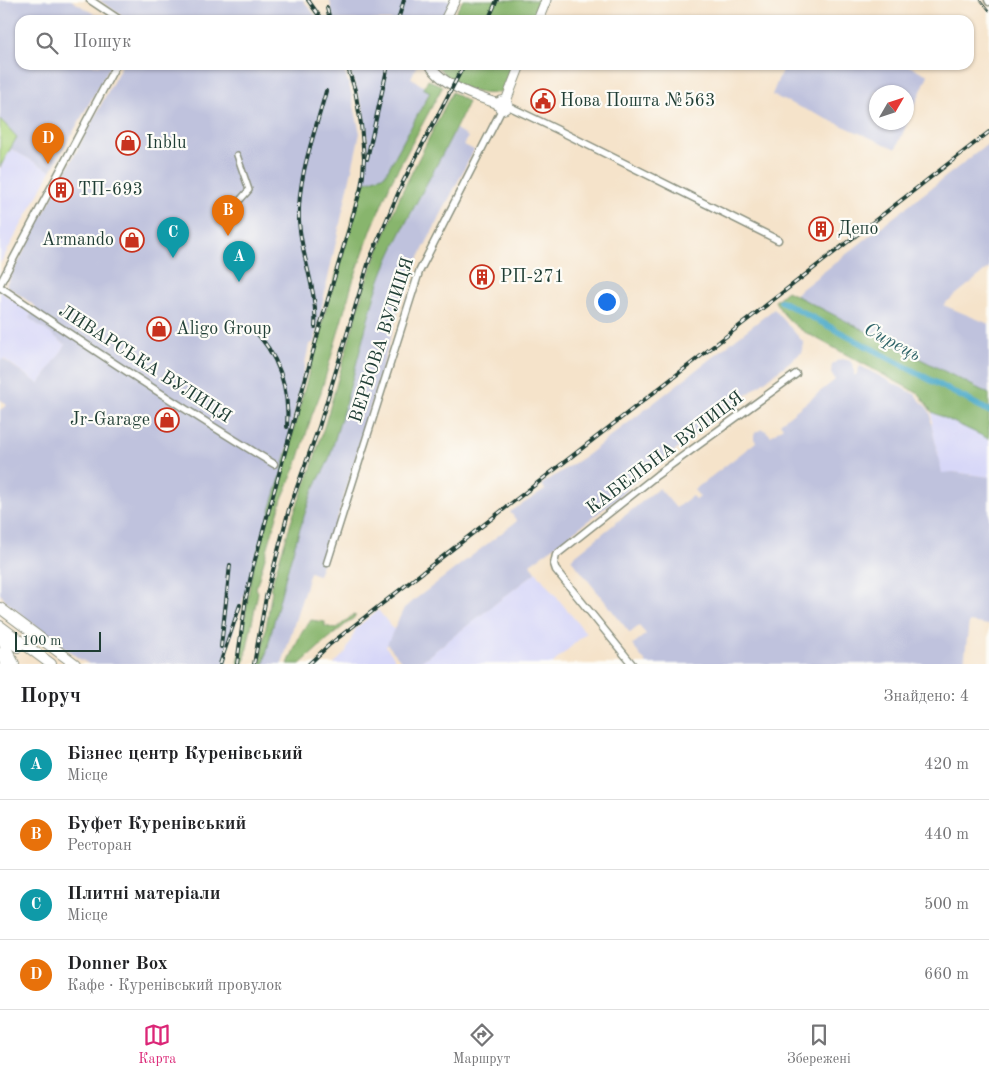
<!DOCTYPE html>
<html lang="uk">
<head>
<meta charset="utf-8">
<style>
	body { margin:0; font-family:"Old Standard TT",serif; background:#f6f6f6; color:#202124 }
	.compass { position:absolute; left:869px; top:85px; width:45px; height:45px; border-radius:50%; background:#fff; box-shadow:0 1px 4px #0004; rotate:51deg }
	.scale { position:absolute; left:15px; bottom:12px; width:86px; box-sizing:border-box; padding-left:5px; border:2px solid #1f3d34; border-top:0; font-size:14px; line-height:18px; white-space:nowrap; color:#1f3d34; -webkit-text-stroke:4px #fdfcf7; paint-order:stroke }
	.you { position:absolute; left:606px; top:301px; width:18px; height:18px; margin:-12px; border:4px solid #fff; border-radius:50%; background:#1a73e8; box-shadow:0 0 0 8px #1a73e833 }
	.badge { display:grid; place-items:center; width:32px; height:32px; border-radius:50%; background:#db2777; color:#fff; font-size:16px; font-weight:700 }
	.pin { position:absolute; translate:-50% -41px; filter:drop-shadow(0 1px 2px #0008) }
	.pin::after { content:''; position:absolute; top:26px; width:18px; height:15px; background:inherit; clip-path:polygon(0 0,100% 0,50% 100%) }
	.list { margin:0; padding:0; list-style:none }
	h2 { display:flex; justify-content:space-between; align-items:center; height:65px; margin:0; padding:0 20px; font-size:21px }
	h2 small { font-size:16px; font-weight:400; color:#757577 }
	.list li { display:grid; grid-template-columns:32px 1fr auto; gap:15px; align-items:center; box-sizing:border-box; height:70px; padding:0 20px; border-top:1px solid #e0e0e0 }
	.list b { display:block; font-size:19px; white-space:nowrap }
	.list p { margin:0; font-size:16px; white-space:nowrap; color:#757577 }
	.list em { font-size:16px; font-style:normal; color:#757577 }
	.icon { flex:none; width:28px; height:28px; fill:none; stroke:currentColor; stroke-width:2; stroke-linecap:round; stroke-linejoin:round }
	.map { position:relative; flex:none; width:989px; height:664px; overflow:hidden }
	.search { position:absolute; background:#fff; box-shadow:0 1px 4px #0004; left:15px; right:15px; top:15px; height:55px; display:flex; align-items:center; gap:12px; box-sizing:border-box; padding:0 18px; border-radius:15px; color:#757577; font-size:19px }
	.sheet { height:345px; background:#fff }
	nav { display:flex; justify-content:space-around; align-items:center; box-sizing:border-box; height:70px; border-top:1px solid #e0e0e0; background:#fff; font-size:14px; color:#757577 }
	nav a { display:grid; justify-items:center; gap:2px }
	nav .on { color:#db2777 }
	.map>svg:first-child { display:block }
	.built { fill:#d7d7f8 }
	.industrial { fill:#bfc2dd; fill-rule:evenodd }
	.green { fill:#abd37e; stroke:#658859 }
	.forest { fill:#88b56d; stroke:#547950 }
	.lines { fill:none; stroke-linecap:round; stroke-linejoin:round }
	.canal { stroke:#48a9c8; stroke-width:6 }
	.pedestrian-casing { stroke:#8a907f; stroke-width:8 }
	.minor-casing { stroke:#8a907f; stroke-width:9 }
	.secondary-casing { stroke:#8a907f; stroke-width:11 }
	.primary-casing { stroke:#8a907f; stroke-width:12 }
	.pedestrian { stroke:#fff; stroke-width:5 }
	.minor { stroke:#fff; stroke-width:6 }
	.secondary { stroke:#fff; stroke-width:9 }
	.primary { stroke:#fff; stroke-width:10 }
	.tram { stroke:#1f3d34; stroke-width:1 }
	.rail-casing { stroke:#1f3d34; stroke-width:4 }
	.rail { stroke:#fdfcf7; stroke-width:2; stroke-dasharray:5.5; stroke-linecap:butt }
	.labels { text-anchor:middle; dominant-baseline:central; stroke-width:4.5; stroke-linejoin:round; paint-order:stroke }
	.poi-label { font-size:18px; fill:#1f3d34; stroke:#fdfcf7; text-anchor:start }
	.street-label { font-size:18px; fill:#1f3d34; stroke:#fdfcf7 }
	.water-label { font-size:19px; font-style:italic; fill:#2d6368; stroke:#fdfcf7 }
</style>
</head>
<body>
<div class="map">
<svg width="989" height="664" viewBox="0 0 989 664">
	<rect width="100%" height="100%" fill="#fdfcf7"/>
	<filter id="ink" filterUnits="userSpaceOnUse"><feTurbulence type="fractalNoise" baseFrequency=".02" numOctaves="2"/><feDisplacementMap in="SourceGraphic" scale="10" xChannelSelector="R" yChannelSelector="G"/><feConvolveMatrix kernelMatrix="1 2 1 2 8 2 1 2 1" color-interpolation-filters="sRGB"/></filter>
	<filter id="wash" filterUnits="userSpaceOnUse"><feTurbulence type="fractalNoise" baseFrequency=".0096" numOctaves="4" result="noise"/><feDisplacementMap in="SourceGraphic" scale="20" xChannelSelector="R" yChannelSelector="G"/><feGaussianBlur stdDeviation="1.12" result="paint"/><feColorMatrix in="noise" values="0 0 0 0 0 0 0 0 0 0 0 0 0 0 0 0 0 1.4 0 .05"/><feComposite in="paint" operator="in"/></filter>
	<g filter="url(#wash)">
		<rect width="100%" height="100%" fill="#f5e3ca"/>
		<g class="built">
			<polygon points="11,149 51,171 0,264 0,169"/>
			<polygon points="0,290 3,293 32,313 29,318 66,345 39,384 4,359 0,361"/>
			<polygon points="932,412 989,439 989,477 953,472 942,474 932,427"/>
			<polygon points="536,572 586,633 552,664 418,664"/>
			<polygon points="378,610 394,630 386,647 394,657 394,664 334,664 346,652 356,628"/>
		</g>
		<g class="industrial">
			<polygon points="0,0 71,0 104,20 20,20 20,65 111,65 51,171 11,149 0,169"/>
			<polygon points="99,0 303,0 319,20 128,20"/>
			<polygon points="330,0 452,0 441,20 333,20"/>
			<polygon points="122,65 342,65 350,88 360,133 314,342 309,345 282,472 228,648 226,664 89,664 78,658 27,619 9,604 0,594 0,410 7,405 0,399 0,361 3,359 39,384 66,345 29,318 36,307 6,285"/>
			<polygon points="348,65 417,65 411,78 430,91 385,175 363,183 368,146 363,109"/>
			<path d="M784,65H907L928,75L896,149L772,95ZM876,92H906V122H876Z"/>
			<polygon points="456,129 468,137 464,145 474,150 413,269 402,296 381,372 325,560 322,564 318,575 310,572 282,664 264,664 277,607 294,546 313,491 329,459 359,352 373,299 387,261 420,196"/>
			<polygon points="989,143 989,268 943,305 989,324 989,394 794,295"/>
			<polygon points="774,309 804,343 801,353 627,488 628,490 558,544 530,564 536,572 418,664 404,664 387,644 404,608 517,521 510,512 545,490 542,484 587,455"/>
			<polygon points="842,359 850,361 852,364 854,369 854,375 856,375 860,366 916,395 916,396 928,409 931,415 931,423 942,473 953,472 989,477 989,580 986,603 989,605 989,625 969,622 964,664 647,664 632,645 646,634 639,626 630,633 571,559 659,488 676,508 692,496 696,500 700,497 694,490 756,442 754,439 754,435 756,432 762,429 766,431 771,436 783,427 780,423 835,380 831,373 832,365 838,360"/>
		</g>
		<polygon class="green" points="0,119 17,137 0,167"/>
		<g class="forest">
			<polygon points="463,0 540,0 532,20 451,20"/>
			<path d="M437,65H513L502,91C480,100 449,83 437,65Z"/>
			<polygon points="428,80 443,86 391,182 372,228 353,281 321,392 312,415 297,464 282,499 256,588 258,592 244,664 238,664 250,583 254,563 282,472 324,316 363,183 385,175 430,92 423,88"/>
			<path d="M452,92L468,102C444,156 412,206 388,260C375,289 368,320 360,350C351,386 340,421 330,456C326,469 317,480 312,493C292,549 277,606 264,664H260L272,590L270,589L294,513L311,469L328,414L365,284L400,196Z"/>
			<path d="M787,291L989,394V439L932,412L919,394L803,331C791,323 782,314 775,301Z"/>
			<polygon points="353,615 356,616 328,639 300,664 288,664 300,635 311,620 325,622 325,626 336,629"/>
		</g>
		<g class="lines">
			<polyline class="canal" points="781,301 989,411"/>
		</g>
	</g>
	<g filter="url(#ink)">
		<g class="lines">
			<g class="pedestrian-casing">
				<polyline id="pedestrian" points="230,211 249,190 237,155"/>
			</g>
			<g class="minor-casing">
				<g id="minor">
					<polyline points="90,0 120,20"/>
					<polyline points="988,0 989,2"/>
					<polyline points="508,106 556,129 778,240"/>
					<polyline points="0,284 116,65"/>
					<path d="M0,287C90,348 181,408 274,464"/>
					<polyline points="327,563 419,272 502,109"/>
					<polyline points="632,664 556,570 554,564 556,555 657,475 796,374"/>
				</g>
			</g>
			<g class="secondary-casing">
				<g id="secondary">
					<polyline points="445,20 455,0"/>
					<polyline points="538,20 546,0"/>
					<path d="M430,65C443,86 477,97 499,104"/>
					<circle cx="503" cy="105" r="4.5"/>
					<polyline points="506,101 520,65"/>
				</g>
			</g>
			<g class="primary-casing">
				<g id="primary">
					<polyline points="0,608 75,664"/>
					<polyline points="0,626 51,664"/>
					<polyline points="0,635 18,647"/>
					<polyline points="0,636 14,664"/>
					<polyline points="0,653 6,664"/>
				</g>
			</g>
			<use href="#pedestrian" class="pedestrian"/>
			<use href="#minor" class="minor"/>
			<use href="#secondary" class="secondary"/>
			<use href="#primary" class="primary"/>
			<polyline class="tram" points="980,0 989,11"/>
			<g class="rail-casing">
				<g id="rail">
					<polyline points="308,0 322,20"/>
					<polyline points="327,8 330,20"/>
					<polyline points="398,20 404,0"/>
					<polyline points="488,20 497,0"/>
					<polyline points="367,159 388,65"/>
					<path d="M251,327C278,353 290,389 287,427"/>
					<path d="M315,327C318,291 301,257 299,221C297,178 315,133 326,91"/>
					<polyline points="221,647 230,565"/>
					<polyline points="220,664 240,605"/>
					<polyline points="237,664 246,598 253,567 323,316 345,242 361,188 363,175 364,158 361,124 355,90 347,65"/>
					<polyline points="254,664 266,597 289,509 319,427 369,261 403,182 464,65"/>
					<polyline points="309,664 329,645 347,631 989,132"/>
				</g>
			</g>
			<use href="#rail" class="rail"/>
		</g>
	</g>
	<defs>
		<g id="civic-ring" transform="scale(1.25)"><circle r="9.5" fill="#fdfcf7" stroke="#c8321e" stroke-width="1.5"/><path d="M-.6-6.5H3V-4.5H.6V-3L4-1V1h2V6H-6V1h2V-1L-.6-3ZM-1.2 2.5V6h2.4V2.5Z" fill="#c8321e"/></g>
		<g id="shop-ring" transform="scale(1.25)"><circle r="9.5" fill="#fdfcf7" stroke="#c8321e" stroke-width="1.5"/><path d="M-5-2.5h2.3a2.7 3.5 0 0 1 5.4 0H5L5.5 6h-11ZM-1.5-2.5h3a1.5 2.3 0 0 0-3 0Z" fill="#c8321e"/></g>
		<g id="building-ring" transform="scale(1.25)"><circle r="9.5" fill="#fdfcf7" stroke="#c8321e" stroke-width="1.5"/><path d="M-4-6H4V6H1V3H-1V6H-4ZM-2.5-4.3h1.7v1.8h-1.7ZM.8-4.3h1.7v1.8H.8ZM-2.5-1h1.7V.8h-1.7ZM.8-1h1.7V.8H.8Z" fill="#c8321e"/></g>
	</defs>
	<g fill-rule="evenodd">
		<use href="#civic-ring" x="543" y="101"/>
		<use href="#shop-ring" x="128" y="143"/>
		<use href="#building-ring" x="61" y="190"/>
		<use href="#building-ring" x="821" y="229"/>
		<use href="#shop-ring" x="132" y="240"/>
		<use href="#building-ring" x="482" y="277"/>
		<use href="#shop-ring" x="159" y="329"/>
		<use href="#shop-ring" x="167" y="420"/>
	</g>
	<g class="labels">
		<g class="poi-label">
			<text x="560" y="101">Нова Пошта №563</text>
			<text x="146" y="143">Inblu</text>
			<text x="78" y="190">ТП-693</text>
			<text x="838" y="229">Депо</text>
			<text x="114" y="240" text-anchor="end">Armando</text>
			<text x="500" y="277">РП-271</text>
			<text x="176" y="329">Aligo Group</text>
			<text x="150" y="420" text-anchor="end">Jr-Garage</text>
		</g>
		<g class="street-label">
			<text transform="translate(382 340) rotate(-72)">ВЕРБОВА ВУЛИЦЯ</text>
			<text transform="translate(145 364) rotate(33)">ЛИВАРСЬКА ВУЛИЦЯ</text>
			<text transform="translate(665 453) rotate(-37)">КАБЕЛЬНА ВУЛИЦЯ</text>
		</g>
		<g class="water-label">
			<text transform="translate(892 343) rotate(28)">Сирець</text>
		</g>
	</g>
</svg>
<svg class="compass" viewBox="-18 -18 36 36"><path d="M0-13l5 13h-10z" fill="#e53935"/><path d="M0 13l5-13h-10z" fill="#757577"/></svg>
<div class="scale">100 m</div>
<div class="you"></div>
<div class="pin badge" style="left:239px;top:282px;background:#0f9aa8">A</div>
<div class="pin badge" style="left:228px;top:236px;background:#e8710a">B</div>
<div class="pin badge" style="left:173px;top:258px;background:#0f9aa8">C</div>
<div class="pin badge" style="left:48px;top:164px;background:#e8710a">D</div>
<div class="search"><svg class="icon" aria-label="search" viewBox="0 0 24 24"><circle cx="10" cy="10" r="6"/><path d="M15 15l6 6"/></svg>Пошук</div>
</div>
<section class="sheet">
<h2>Поруч<small>Знайдено: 4</small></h2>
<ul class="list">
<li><span class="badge" style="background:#0f9aa8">A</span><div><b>Бізнес центр Куренівський</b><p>Місце</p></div><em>420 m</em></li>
<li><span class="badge" style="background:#e8710a">B</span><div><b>Буфет Куренівський</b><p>Ресторан</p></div><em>440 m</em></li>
<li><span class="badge" style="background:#0f9aa8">C</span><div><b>Плитні матеріали</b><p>Місце</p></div><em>500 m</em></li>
<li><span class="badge" style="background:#e8710a">D</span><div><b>Donner Box</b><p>Кафе · Куренівський провулок</p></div><em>660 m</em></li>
</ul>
</section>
<nav>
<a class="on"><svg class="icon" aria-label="map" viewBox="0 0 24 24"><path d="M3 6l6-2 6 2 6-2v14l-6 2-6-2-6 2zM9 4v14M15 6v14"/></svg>Карта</a>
<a><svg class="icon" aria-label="directions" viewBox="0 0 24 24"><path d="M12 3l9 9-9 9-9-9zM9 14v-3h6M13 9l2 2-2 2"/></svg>Маршрут</a>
<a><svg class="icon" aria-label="saved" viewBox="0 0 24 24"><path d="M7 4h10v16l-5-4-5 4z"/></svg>Збережені</a>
</nav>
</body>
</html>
